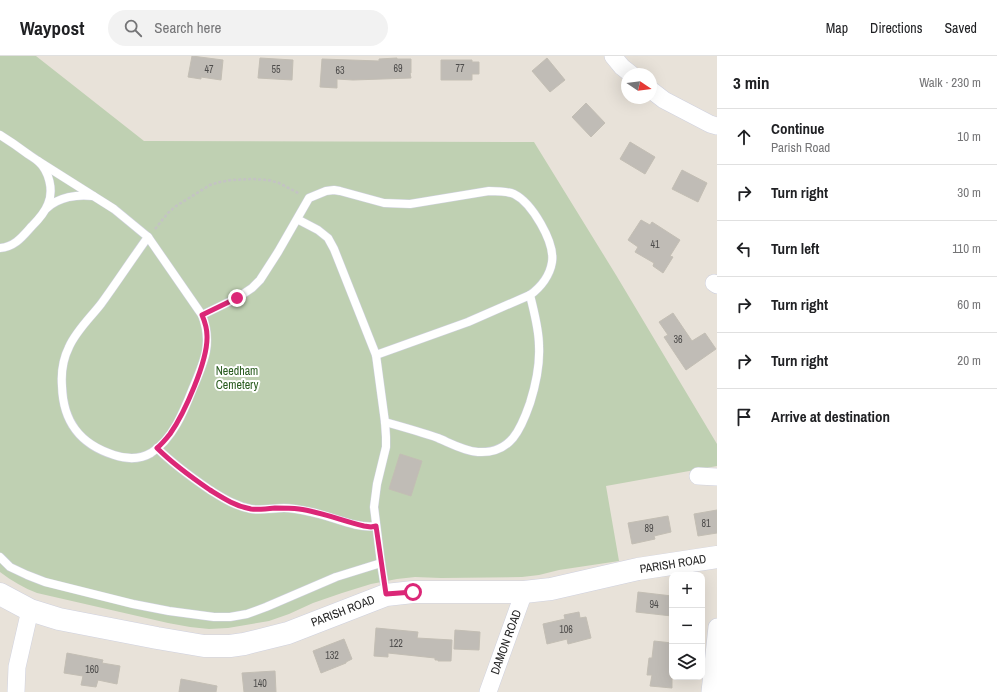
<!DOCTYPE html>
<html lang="en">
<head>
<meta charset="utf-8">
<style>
	body { margin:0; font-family:"Archivo Narrow",sans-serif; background:#f2f2f2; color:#202124 }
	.controls { position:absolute; right:12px; bottom:12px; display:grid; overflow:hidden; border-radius:8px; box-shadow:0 4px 16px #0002 }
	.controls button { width:36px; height:36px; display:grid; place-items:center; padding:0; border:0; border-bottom:1px solid #e0e0e0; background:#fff; color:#202124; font:20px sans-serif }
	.compass { position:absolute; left:621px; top:12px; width:36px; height:36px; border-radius:50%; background:#fff; box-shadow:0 4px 16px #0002; rotate:103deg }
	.stop { position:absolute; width:12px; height:12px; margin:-9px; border:3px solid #db2777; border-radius:50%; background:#fff }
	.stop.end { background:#db2777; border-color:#fff; box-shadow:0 1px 4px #0008 }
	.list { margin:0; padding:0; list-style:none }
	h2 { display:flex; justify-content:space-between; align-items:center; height:52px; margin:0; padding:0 16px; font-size:17px }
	h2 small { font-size:13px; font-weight:400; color:#757577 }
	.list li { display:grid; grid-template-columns:26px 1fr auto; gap:12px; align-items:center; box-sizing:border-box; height:56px; padding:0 16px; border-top:1px solid #e0e0e0 }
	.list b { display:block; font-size:15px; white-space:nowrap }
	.list p { margin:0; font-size:13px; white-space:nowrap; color:#757577 }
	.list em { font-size:13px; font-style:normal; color:#757577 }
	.icon { flex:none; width:22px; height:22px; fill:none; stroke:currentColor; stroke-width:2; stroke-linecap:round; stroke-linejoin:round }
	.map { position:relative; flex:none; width:717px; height:636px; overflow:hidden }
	header { display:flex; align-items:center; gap:24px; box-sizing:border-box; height:56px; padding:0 20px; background:#fff; border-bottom:1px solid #e0e0e0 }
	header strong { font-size:19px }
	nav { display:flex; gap:22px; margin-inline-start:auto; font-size:14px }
	.search { width:280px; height:36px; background:#f2f2f2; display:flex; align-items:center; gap:10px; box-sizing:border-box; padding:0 14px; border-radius:22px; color:#757577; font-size:15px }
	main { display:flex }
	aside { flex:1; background:#fff }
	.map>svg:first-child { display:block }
	.cemetery { fill:#bfd0b2 }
	.building { fill:#c0bcb6; stroke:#c3beb4 }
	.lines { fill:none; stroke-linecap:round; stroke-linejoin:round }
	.lane-casing { stroke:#cfd1df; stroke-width:9 }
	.street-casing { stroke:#cfd1df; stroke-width:18 }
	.secondary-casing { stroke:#cfd1df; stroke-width:23 }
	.path { stroke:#c3c3c3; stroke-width:2.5; stroke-dasharray:3 2; stroke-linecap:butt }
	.lane { stroke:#fff; stroke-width:8 }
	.street { stroke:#fff; stroke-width:17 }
	.secondary { stroke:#fff; stroke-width:22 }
	.route { stroke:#db2777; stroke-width:5 }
	.labels { text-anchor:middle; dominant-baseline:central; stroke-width:4; stroke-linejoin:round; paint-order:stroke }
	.number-label { font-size:10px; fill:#4d4c4b }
	.park-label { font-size:12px; fill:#295b1f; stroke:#fff }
	.street-label { font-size:12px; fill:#272727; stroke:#fff }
</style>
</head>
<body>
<header>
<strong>Waypost</strong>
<div class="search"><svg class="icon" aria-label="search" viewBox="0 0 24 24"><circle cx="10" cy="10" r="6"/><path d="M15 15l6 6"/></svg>Search here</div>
<nav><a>Map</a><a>Directions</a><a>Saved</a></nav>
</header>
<main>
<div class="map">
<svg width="717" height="636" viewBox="0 0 717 636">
	<rect width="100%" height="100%" fill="#e8e2d9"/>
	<path class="cemetery" d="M0,0H36L144,85L534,86L616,219L717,388V410L606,430L619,505L559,514L539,519L522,521L441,522L415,521L397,523L371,528L342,537L313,547L289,558L269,565L228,572L209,573L190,571L168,567L37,537C24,532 12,525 0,516Z"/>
	<g class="building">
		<polygon points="192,0 223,4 221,24 201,21 201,23 188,21"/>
		<polygon points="260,2 293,4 292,24 258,22"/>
		<polygon points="397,2 397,3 411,3 411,17 410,17 411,22 353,24 337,23 337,32 320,31 322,3 379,5 379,3"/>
		<polygon points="547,2 565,24 550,36 532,15"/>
		<polygon points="441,4 472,4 472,6 479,6 479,18 472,18 472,24 441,24"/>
		<polygon points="586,47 605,67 591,81 572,61"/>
		<polygon points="630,86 655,101 645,118 620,103"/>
		<polygon points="682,114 707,127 698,146 672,133"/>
		<polygon points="641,164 650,169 652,166 680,184 670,200 673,201 663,217 653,210 654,207 635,196 638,191 628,184"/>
		<polygon points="673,257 692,285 705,277 716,293 686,314 664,281 668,279 659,266"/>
		<polygon points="400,398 422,405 411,440 389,433"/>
		<polygon points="717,454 717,477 698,480 694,458"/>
		<polygon points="668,460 671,476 654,480 655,483 632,488 628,467"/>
		<polygon points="638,536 672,540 672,560 636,556"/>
		<polygon points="579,556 580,562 586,561 591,582 568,588 567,583 547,588 543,568 565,563 564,559"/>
		<polygon points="376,572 418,576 417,582 452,584 451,605 438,605 438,604 435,604 435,602 388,597 388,601 374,600"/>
		<polygon points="455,574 480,576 479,594 454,593"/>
		<polygon points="344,583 352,603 346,606 346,607 321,617 313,595"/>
		<polygon points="654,585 672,587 672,632 650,630 652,619 647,619 649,602 652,602"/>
		<polygon points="67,597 103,604 102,607 120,610 117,628 98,624 96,631 81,629 83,620 64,617"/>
		<polygon points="275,615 276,636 244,636 242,617"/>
		<polygon points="181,623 217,630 216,636 179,636"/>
	</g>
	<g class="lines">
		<g class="lane-casing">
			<g id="lane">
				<path d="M0,79C8,84 17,90 25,96C29,99 34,102 38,105C49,115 54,134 48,148C45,156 38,164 32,170C23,180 15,191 0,192"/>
				<path d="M38,105L114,153L148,181C132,203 117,226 101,248C90,262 76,275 69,291C63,303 61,317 62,330C63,365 79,388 114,399C126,403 139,404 151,397C173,383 184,355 193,332C204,306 213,287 202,259"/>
				<path d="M47,152C59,141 77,138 93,140"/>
				<path d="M148,181L202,259L237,242L252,232L260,224L278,196L309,142L326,135L334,134L340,135L384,147L410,148L489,135C497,135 506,135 514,138C532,147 555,186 552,206C550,219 541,231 530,239L468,266L376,299L334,193L328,182L318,174L297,163"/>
				<polyline points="376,299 385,366 386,381 386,391 377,428 374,451 381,507 386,538"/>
				<path d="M385,366C403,371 421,376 438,382C450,387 464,395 478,396C511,398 521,373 530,347C536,328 540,309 539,290C539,273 534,256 530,239"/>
				<path d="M157,392C173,408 191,421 210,434C223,442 235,450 251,453C262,455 273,452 284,452C293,452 302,454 311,456C332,460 356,473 376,470"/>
				<polyline points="0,501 10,511 27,519 45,526 133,548 169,555 214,561 230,561 247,558 266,551 336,521 381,507"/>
			</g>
		</g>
		<g class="street-casing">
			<g id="street">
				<polyline points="613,0 622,11 631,18"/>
				<polyline points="651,34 664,44 710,68 717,70"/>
				<polyline points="714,227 717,229"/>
				<polyline points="698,420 717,421"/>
				<polyline points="16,636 17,611 30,554"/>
				<polyline points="488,636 524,536"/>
				<polyline points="710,636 717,571"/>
			</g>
		</g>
		<g class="secondary-casing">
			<polyline id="secondary" points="0,538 30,554 59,563 157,582 204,590 230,590 244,588 288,577 386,539 413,536 524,536 551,533 638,513 717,501"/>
		</g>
		<polyline class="path" points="155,173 168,157 176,150 210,129 220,126 231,124 252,123 268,124 279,127 300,138"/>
		<use href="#lane" class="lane"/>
		<use href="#street" class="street"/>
		<use href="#secondary" class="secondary"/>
	</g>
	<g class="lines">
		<path class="route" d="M237,242L202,259C205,266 207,273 207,280C208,305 184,358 170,378C166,383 162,388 157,392C173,408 191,421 210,434C223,442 235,450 251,453C259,454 267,453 275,452C283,452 291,452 299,453C321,456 343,465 364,470L371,471L376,470L386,538L413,536"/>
	</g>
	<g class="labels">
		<g class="number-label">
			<text x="398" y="12">69</text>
			<text x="460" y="12">77</text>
			<text x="209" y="13">47</text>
			<text x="276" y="13">55</text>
			<text x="340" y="14">63</text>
			<text x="655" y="188">41</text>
			<text x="678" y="283">36</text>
			<text x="706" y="467">81</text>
			<text x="649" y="472">89</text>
			<text x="654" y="548">94</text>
			<text x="566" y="573">106</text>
			<text x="396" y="587">122</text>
			<text x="332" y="599">132</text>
			<text x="92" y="613">160</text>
			<text x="260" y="627">140</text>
		</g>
		<g class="park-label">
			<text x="237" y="315">Needham<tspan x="237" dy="14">Cemetery</tspan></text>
		</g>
		<g class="street-label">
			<text transform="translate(673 508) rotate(-9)">PARISH ROAD</text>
			<text transform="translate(343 555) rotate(-21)">PARISH ROAD</text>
			<text transform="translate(506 586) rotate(-70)">DAMON ROAD</text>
		</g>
	</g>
</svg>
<div class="controls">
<button>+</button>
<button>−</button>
<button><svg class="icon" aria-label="layers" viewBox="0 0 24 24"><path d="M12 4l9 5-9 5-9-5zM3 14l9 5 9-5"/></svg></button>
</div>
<svg class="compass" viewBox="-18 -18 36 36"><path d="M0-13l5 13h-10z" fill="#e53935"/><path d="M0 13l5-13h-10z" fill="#757577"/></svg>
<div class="stop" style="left:413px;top:536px"></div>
<div class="stop end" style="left:237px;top:242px"></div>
</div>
<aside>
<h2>3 min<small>Walk · 230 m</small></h2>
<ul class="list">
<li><svg class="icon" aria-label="ahead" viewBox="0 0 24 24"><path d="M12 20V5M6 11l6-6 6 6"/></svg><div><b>Continue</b><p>Parish Road</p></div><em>10 m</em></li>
<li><svg class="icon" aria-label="right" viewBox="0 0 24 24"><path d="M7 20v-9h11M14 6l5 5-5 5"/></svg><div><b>Turn right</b></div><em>30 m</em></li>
<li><svg class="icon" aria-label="left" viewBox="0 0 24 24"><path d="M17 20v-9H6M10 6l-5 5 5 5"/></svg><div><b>Turn left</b></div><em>110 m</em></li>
<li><svg class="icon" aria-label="right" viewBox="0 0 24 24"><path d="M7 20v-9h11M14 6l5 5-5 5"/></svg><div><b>Turn right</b></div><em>60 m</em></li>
<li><svg class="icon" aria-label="right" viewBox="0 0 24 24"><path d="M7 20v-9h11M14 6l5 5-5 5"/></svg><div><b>Turn right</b></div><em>20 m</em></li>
<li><svg class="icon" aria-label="arrive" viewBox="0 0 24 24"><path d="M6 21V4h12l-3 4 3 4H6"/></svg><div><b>Arrive at destination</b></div></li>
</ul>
</aside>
</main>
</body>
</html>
